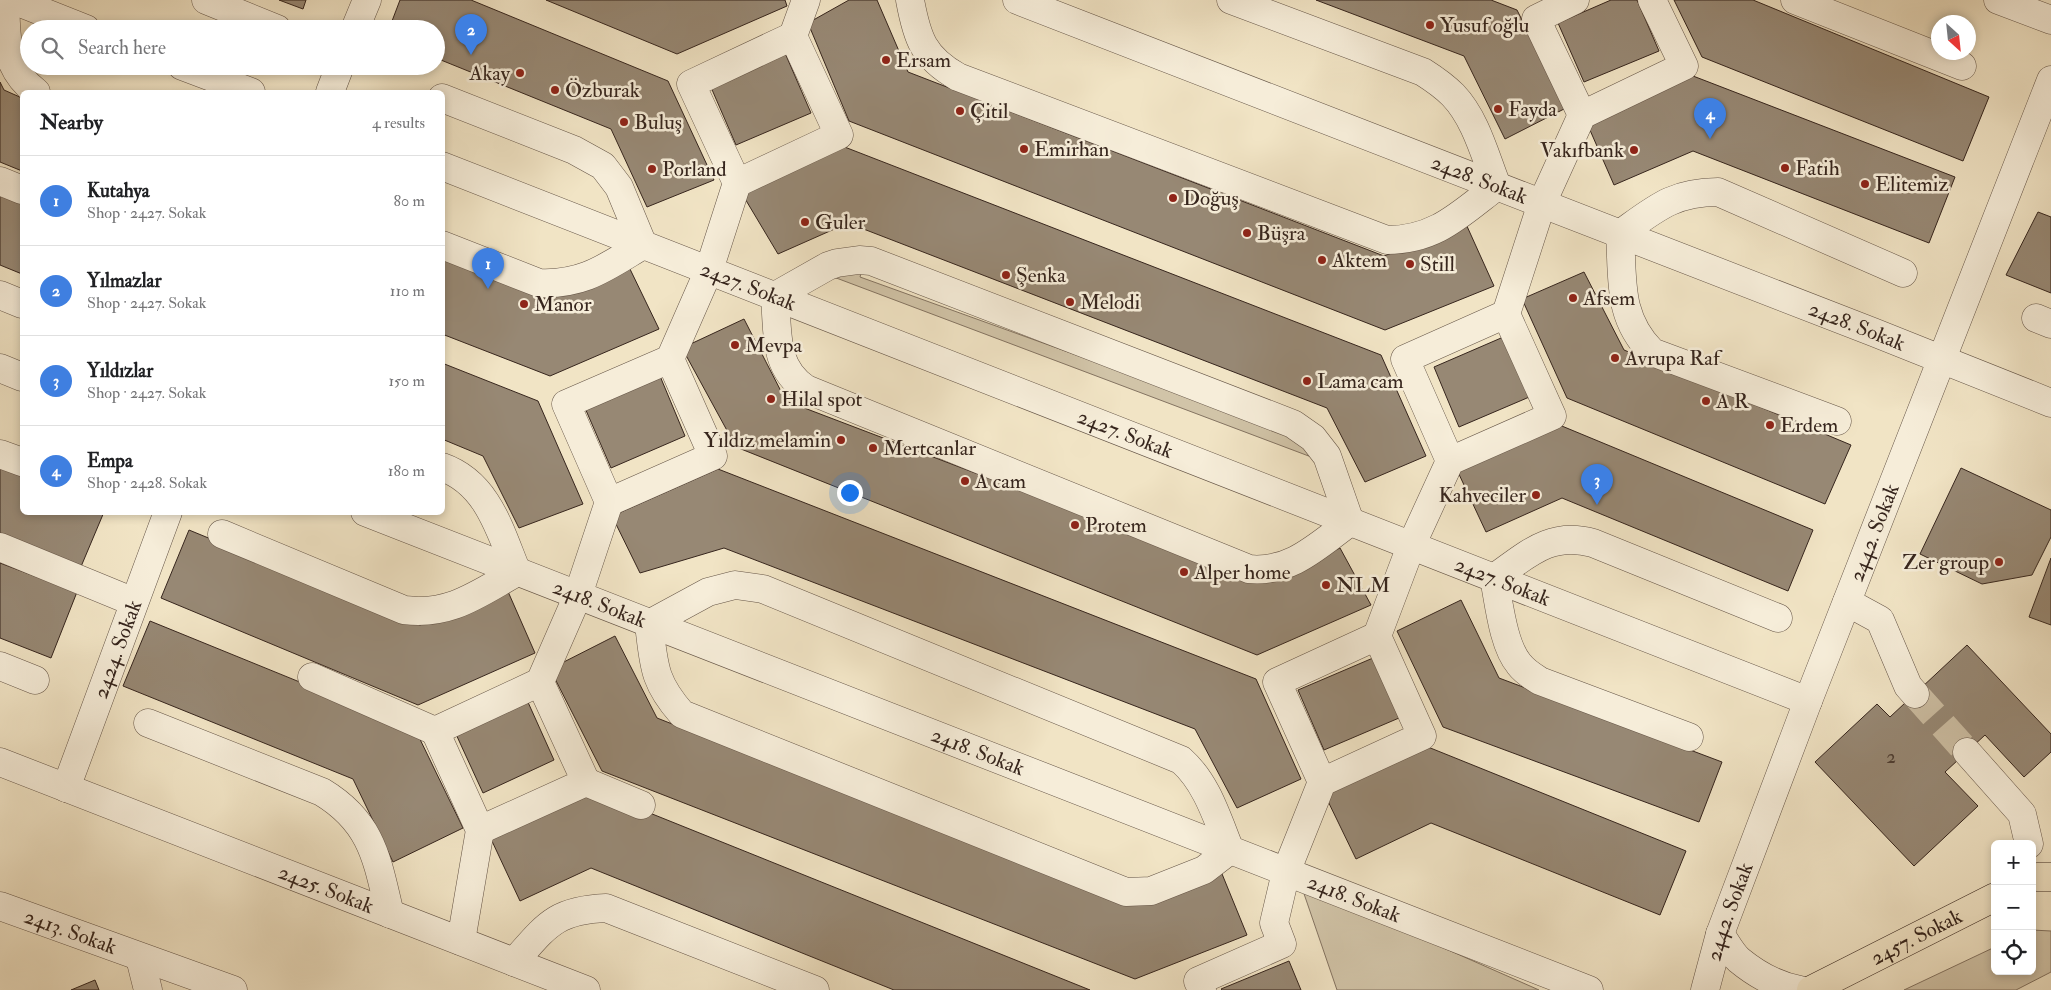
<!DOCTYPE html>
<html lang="en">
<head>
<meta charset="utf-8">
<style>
	body { margin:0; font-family:"IM FELL Double Pica",serif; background:#f2f2f2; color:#202124 }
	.controls { position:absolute; right:15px; bottom:15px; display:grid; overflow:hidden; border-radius:8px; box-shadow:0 2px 8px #0003 }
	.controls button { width:45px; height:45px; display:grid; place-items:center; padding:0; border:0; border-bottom:1px solid #e0e0e0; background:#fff; color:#202124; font:25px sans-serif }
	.compass { position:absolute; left:1931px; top:15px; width:45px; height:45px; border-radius:50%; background:#fff; box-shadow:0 2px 8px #0003; rotate:153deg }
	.you { position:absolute; left:849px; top:492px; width:18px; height:18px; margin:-12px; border:4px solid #fff; border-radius:50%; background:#1a73e8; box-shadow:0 0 0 8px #1a73e833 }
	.badge { display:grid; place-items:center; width:32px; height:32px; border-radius:50%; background:#db2777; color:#fff; font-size:16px; font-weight:700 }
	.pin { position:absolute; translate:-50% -41px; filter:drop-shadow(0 1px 2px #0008) }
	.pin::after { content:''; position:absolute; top:26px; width:18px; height:15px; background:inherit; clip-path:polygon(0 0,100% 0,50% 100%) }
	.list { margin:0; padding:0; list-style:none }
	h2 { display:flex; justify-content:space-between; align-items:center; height:65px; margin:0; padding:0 20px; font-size:21px }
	h2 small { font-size:16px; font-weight:400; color:#757577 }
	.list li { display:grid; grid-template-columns:32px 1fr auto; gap:15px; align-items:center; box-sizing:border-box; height:90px; padding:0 20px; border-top:1px solid #e0e0e0 }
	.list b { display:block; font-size:19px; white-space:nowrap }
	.list p { margin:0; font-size:16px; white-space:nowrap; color:#757577 }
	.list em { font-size:16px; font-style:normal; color:#757577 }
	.icon { flex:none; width:28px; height:28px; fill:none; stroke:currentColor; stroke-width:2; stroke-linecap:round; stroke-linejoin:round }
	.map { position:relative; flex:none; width:2051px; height:990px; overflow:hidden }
	.search { position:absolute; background:#fff; box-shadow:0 2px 8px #0003; left:20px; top:20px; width:425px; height:55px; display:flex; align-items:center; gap:12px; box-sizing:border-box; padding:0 18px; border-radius:28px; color:#757577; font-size:19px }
	.panel { position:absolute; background:#fff; box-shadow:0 2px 8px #0003; left:20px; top:90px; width:425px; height:425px; border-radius:8px }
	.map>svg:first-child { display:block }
	.green { fill:#d1c4a8; stroke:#847462 }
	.building { fill:#978874; stroke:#36251d }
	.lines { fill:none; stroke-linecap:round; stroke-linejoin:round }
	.minor-tunnel { stroke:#ccbea3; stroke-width:28; stroke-dasharray:28 14; stroke-linecap:butt }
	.minor-casing { stroke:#655547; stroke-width:29 }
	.major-casing { stroke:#36251d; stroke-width:29 }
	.highway-casing { stroke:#36251d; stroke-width:29 }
	.minor { stroke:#f6edd9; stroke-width:28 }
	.major { stroke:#f1e4c5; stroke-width:28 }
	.highway { stroke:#f1e4c5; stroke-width:28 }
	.poi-dot { fill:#8f2418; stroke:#f6edd9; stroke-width:2 }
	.labels { text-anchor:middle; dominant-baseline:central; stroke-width:5; stroke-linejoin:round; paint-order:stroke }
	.number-label { font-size:19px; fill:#4e3e33 }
	.poi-label { font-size:21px; fill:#36251d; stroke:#f6edd9; text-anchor:start }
	.street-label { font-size:21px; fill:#36251d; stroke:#f6edd9 }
</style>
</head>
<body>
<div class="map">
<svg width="2051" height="990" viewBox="0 0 2051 990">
	<rect width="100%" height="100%" fill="#f1e4c5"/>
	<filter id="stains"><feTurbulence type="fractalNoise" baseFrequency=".004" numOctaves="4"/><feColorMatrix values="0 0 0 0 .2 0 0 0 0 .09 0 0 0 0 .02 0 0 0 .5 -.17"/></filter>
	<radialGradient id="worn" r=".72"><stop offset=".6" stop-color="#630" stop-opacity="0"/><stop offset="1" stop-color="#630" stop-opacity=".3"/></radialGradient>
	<g class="green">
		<polygon points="864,263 860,277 1301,436 1314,458 831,276"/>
		<polygon points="1301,885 1539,990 1337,990"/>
		<polygon points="2032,930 2051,931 2051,972 2016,990 1904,990 1995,947 1995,971 2032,971"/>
	</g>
	<g class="building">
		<polygon points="279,0 306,0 303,9"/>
		<polygon points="400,0 471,0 668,81 714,180 647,207 611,129 436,58 436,29 389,29"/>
		<polygon points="546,0 785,0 787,6 677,54"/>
		<polygon points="849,0 877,0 908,72 1384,256 1466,224 1494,286 1385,330 849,121 808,23"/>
		<polygon points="1316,0 1491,0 1517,10 1566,108 1505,139 1464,56"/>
		<polygon points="1611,0 1637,0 1659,51 1584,82 1558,23"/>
		<polygon points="1674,0 1753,0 1989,97 1963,161 1702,57"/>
		<polygon points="785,53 811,113 736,145 710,85"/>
		<polygon points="1693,76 1955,177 1929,243 1693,151 1614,185 1586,121"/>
		<polygon points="0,82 4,90 22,98 22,171 0,162"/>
		<polygon points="842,146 1381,355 1426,456 1365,482 1327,408 848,223 778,254 741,192"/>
		<polygon points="0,190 22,199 22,274 0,265"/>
		<polygon points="2038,212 2051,217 2051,293 2006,275"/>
		<polygon points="442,259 547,299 629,267 659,329 550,376 442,334"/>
		<polygon points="1584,272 1624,350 1851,445 1825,504 1567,398 1522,299"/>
		<polygon points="744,319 786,401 1264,583 1340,548 1371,605 1257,655 736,447 682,348"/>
		<polygon points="1508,335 1534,395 1459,427 1434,367"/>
		<polygon points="442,363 538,401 583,504 519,528 483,456 442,439"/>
		<polygon points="660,376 685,436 611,468 585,408"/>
		<polygon points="1557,424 1813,530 1788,591 1562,498 1486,532 1457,470"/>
		<polygon points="0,464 22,474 22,512 104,512 80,569 0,536"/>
		<polygon points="1961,468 2051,510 2051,537 2032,575 1982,584 1920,554"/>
		<polygon points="718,469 1256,679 1301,779 1237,808 1195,729 724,548 640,573 612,516"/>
		<polygon points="189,530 420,625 506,587 535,653 418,705 161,598"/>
		<polygon points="2051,558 2051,625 2029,617"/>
		<polygon points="0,563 77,592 51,658 0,638"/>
		<polygon points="1461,600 1499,678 1722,762 1699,822 1443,727 1397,631"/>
		<polygon points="150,621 415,729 463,828 393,862 353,779 123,686"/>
		<polygon points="615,636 657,718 1132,905 1220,869 1247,935 1135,979 602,771 550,669"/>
		<polygon points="1967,645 2051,734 2051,752 2024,777 1985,735 1945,772 1978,806 1914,866 1815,762 1877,704 1890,717"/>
		<polygon points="1373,658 1399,718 1324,750 1298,690"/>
		<polygon points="527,700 554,760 483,793 455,732"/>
		<polygon points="1423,745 1686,851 1660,915 1431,823 1356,859 1324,793"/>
		<polygon points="595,791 1090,990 894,990 591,868 520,901 491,839"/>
		<polygon points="1289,961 1301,990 1222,990 1221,989"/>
		<polygon points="95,980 99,990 71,990"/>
	</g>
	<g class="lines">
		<polyline class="minor-tunnel" points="1915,694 1967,752"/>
		<g class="minor-casing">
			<g id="minor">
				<path d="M5,0C7,37 3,67 36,92"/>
				<polyline points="13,0 86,29"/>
				<polyline points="206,0 277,29"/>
				<path d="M910,0C917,38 923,57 958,77L1387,240C1436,240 1460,214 1497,186C1485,156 1476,119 1453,95C1444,86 1434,79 1423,72L1231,0"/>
				<path id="s1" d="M1017,0L1873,332L2051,403"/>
				<polyline points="1575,0 1536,19 1582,115"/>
				<polyline points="1795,0 1962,66"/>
				<polyline points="1998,0 2051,20"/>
				<polyline points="355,29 367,0"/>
				<polyline points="182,66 251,92"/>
				<polyline points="330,92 340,66"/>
				<path d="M442,98L574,150L603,166L619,187L643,245C606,267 584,285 539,283L442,245"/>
				<path id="s2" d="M442,166L1808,701"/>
				<polyline points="0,181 22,190"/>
				<polyline points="737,183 839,135 793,36 806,0"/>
				<path d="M859,260L871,261L1293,424L1313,438L1327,456L1350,522C1317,546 1291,573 1249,569L806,389C773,367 778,332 775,296L828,266L837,263Z"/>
				<polyline points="0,295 22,304"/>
				<polyline points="2036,318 2051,324"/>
				<polyline points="0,368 22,377"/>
				<path d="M1837,421L1652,352C1617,317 1623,279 1620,234C1655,209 1673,192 1718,192L1903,273"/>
				<polyline points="0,454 22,462"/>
				<polyline points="1450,461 1405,359 1506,314"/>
				<polyline points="609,502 713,456 670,359"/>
				<path id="s3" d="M365,512L1589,990"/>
				<path d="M222,534L404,610C451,616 479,593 517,572C500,531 488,483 442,467"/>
				<polyline points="0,547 134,602"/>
				<path d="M735,585L763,589L1181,760C1207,783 1217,818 1230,850L1204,870L1151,891L1126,892L682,714C653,681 654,665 649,624L708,592Z"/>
				<polyline points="1847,602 1880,620 1908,686 1915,694"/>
				<polyline points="0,666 35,680"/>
				<polyline points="312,677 435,731"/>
				<path d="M148,723L322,792C373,823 377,860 390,914"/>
				<path d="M1689,737L1540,681C1532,676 1525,672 1519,664C1503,645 1499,603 1494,578C1527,555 1550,531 1593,543L1778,618"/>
				<polyline points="1967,752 2022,814 2029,844"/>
				<path id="s4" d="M0,762L586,990"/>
				<polyline points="586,782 641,805"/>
				<polyline points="1322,782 1277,682 1377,636"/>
				<path id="s5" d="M66,788L168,512"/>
				<polyline points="480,830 586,782 540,682"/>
				<path id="s6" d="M0,906L233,990"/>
				<path d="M1720,934C1726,942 1731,953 1739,960C1756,974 1778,986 1800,990"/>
				<polyline points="461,941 480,830 435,731 540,682 578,595 609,502 566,404 670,359 709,270 737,183 691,84 793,36"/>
				<polyline points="140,958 148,990"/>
				<path d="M514,962C546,926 555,910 606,908L815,990"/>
				<polyline points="1202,990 1198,981 1282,944 1274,923 1286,872 1322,782 1422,736 1377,636 1411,546 1450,461 1552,416 1506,314 1542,203 1582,115 1684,66 1652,0"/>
				<path id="s7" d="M1705,990L1720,934L1808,701L2051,80"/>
			</g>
		</g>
		<g class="major-casing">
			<g id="major">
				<path id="s8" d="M1811,990L1995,897"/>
			</g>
		</g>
		<g class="highway-casing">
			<polyline id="highway" points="2037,877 2051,877"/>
		</g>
		<use href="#minor" class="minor"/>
		<use href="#major" class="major"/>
		<use href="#highway" class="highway"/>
	</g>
	<g class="poi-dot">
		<circle cx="1430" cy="25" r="5"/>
		<circle cx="886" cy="60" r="5"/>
		<circle cx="520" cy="73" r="5"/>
		<circle cx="555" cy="90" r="5"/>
		<circle cx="1498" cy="109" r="5"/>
		<circle cx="960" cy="111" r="5"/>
		<circle cx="624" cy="122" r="5"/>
		<circle cx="1024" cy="149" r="5"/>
		<circle cx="1634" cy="150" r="5"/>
		<circle cx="1785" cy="168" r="5"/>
		<circle cx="652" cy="169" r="5"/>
		<circle cx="1865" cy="184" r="5"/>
		<circle cx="1173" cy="198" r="5"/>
		<circle cx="805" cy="222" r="5"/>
		<circle cx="1247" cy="233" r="5"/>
		<circle cx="1322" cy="260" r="5"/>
		<circle cx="1410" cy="264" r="5"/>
		<circle cx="1006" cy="275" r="5"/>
		<circle cx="1573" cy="298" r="5"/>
		<circle cx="1070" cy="302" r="5"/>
		<circle cx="524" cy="304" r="5"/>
		<circle cx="735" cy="345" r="5"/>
		<circle cx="1615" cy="358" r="5"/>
		<circle cx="1307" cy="381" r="5"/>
		<circle cx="771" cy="399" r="5"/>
		<circle cx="1706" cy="401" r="5"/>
		<circle cx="1770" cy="425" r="5"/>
		<circle cx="841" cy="440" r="5"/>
		<circle cx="873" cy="448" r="5"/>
		<circle cx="965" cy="481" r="5"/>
		<circle cx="1536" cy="495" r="5"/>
		<circle cx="1075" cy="525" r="5"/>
		<circle cx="1999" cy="562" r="5"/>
		<circle cx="1184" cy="572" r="5"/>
		<circle cx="1326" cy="585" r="5"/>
	</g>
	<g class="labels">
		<g class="number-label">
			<text x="1891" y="757">2</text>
		</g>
		<g class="poi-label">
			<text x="1440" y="25">Yusuf oğlu</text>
			<text x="896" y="60">Ersam</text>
			<text x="510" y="73" text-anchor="end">Akay</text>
			<text x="565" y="90">Özburak</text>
			<text x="1508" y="109">Fayda</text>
			<text x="970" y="111">Çitil</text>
			<text x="634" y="122">Buluş</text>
			<text x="1034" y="149">Emirhan</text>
			<text x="1624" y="150" text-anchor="end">Vakıfbank</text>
			<text x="1795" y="168">Fatih</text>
			<text x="662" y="169">Porland</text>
			<text x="1875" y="184">Elitemiz</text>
			<text x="1183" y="198">Doğuş</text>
			<text x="815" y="222">Guler</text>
			<text x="1257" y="233">Büşra</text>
			<text x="1332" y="260">Aktem</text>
			<text x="1420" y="264">Still</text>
			<text x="1016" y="275">Şenka</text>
			<text x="1583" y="298">Afsem</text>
			<text x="1080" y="302">Melodi</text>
			<text x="534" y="304">Manor</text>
			<text x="745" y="345">Mevpa</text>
			<text x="1625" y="358">Avrupa Raf</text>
			<text x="1317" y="381">Lama cam</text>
			<text x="781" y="399">Hilal spot</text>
			<text x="1716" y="401">A R</text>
			<text x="1780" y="425">Erdem</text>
			<text x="831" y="440" text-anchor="end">Yıldız melamin</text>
			<text x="883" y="448">Mertcanlar</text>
			<text x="975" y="481">A cam</text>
			<text x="1526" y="495" text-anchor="end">Kahveciler</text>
			<text x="1085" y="525">Protem</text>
			<text x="1989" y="562" text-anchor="end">Zer group</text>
			<text x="1194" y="572">Alper home</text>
			<text x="1336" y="585">NLM</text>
		</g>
		<g class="street-label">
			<text stroke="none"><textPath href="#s1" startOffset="496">2428. Sokak</textPath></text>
			<text stroke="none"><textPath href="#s2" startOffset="329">2427. Sokak</textPath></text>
			<text stroke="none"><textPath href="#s1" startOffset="901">2428. Sokak</textPath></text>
			<text stroke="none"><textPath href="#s2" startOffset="734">2427. Sokak</textPath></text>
			<text stroke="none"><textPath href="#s7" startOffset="488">2442. Sokak</textPath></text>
			<text stroke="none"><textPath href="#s2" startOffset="1139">2427. Sokak</textPath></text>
			<text stroke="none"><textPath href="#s3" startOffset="252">2418. Sokak</textPath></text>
			<text stroke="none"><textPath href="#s5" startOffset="148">2424. Sokak</textPath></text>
			<text stroke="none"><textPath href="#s3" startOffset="658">2418. Sokak</textPath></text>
			<text stroke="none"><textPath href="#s4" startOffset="350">2425. Sokak</textPath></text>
			<text stroke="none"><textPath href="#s3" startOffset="1062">2418. Sokak</textPath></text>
			<text stroke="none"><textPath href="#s7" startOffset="82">2442. Sokak</textPath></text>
			<text stroke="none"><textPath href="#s6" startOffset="75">2413. Sokak</textPath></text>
			<text stroke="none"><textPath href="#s8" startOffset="118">2457. Sokak</textPath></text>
		</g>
	</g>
	<rect width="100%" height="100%" filter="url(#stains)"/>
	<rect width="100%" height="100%" fill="url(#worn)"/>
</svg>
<div class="controls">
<button>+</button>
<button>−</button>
<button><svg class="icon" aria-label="locate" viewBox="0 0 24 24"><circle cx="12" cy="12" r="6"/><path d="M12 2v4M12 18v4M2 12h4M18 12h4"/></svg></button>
</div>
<svg class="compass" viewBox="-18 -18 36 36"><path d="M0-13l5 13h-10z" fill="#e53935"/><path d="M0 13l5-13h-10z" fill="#757577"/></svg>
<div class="you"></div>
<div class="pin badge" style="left:488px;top:289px;background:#3f7fe0">1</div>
<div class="pin badge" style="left:471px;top:55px;background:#3f7fe0">2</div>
<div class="pin badge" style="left:1597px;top:505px;background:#3f7fe0">3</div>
<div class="pin badge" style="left:1710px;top:139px;background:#3f7fe0">4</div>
<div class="search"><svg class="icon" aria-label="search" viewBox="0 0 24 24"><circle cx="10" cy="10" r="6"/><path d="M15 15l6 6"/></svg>Search here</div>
<section class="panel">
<h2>Nearby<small>4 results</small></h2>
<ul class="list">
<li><span class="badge" style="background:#3f7fe0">1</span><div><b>Kutahya</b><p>Shop · 2427. Sokak</p></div><em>80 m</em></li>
<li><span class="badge" style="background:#3f7fe0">2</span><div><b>Yılmazlar</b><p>Shop · 2427. Sokak</p></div><em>110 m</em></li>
<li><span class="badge" style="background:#3f7fe0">3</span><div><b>Yıldızlar</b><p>Shop · 2427. Sokak</p></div><em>150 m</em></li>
<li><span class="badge" style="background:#3f7fe0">4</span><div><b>Empa</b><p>Shop · 2428. Sokak</p></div><em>180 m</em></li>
</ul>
</section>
</div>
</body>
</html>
